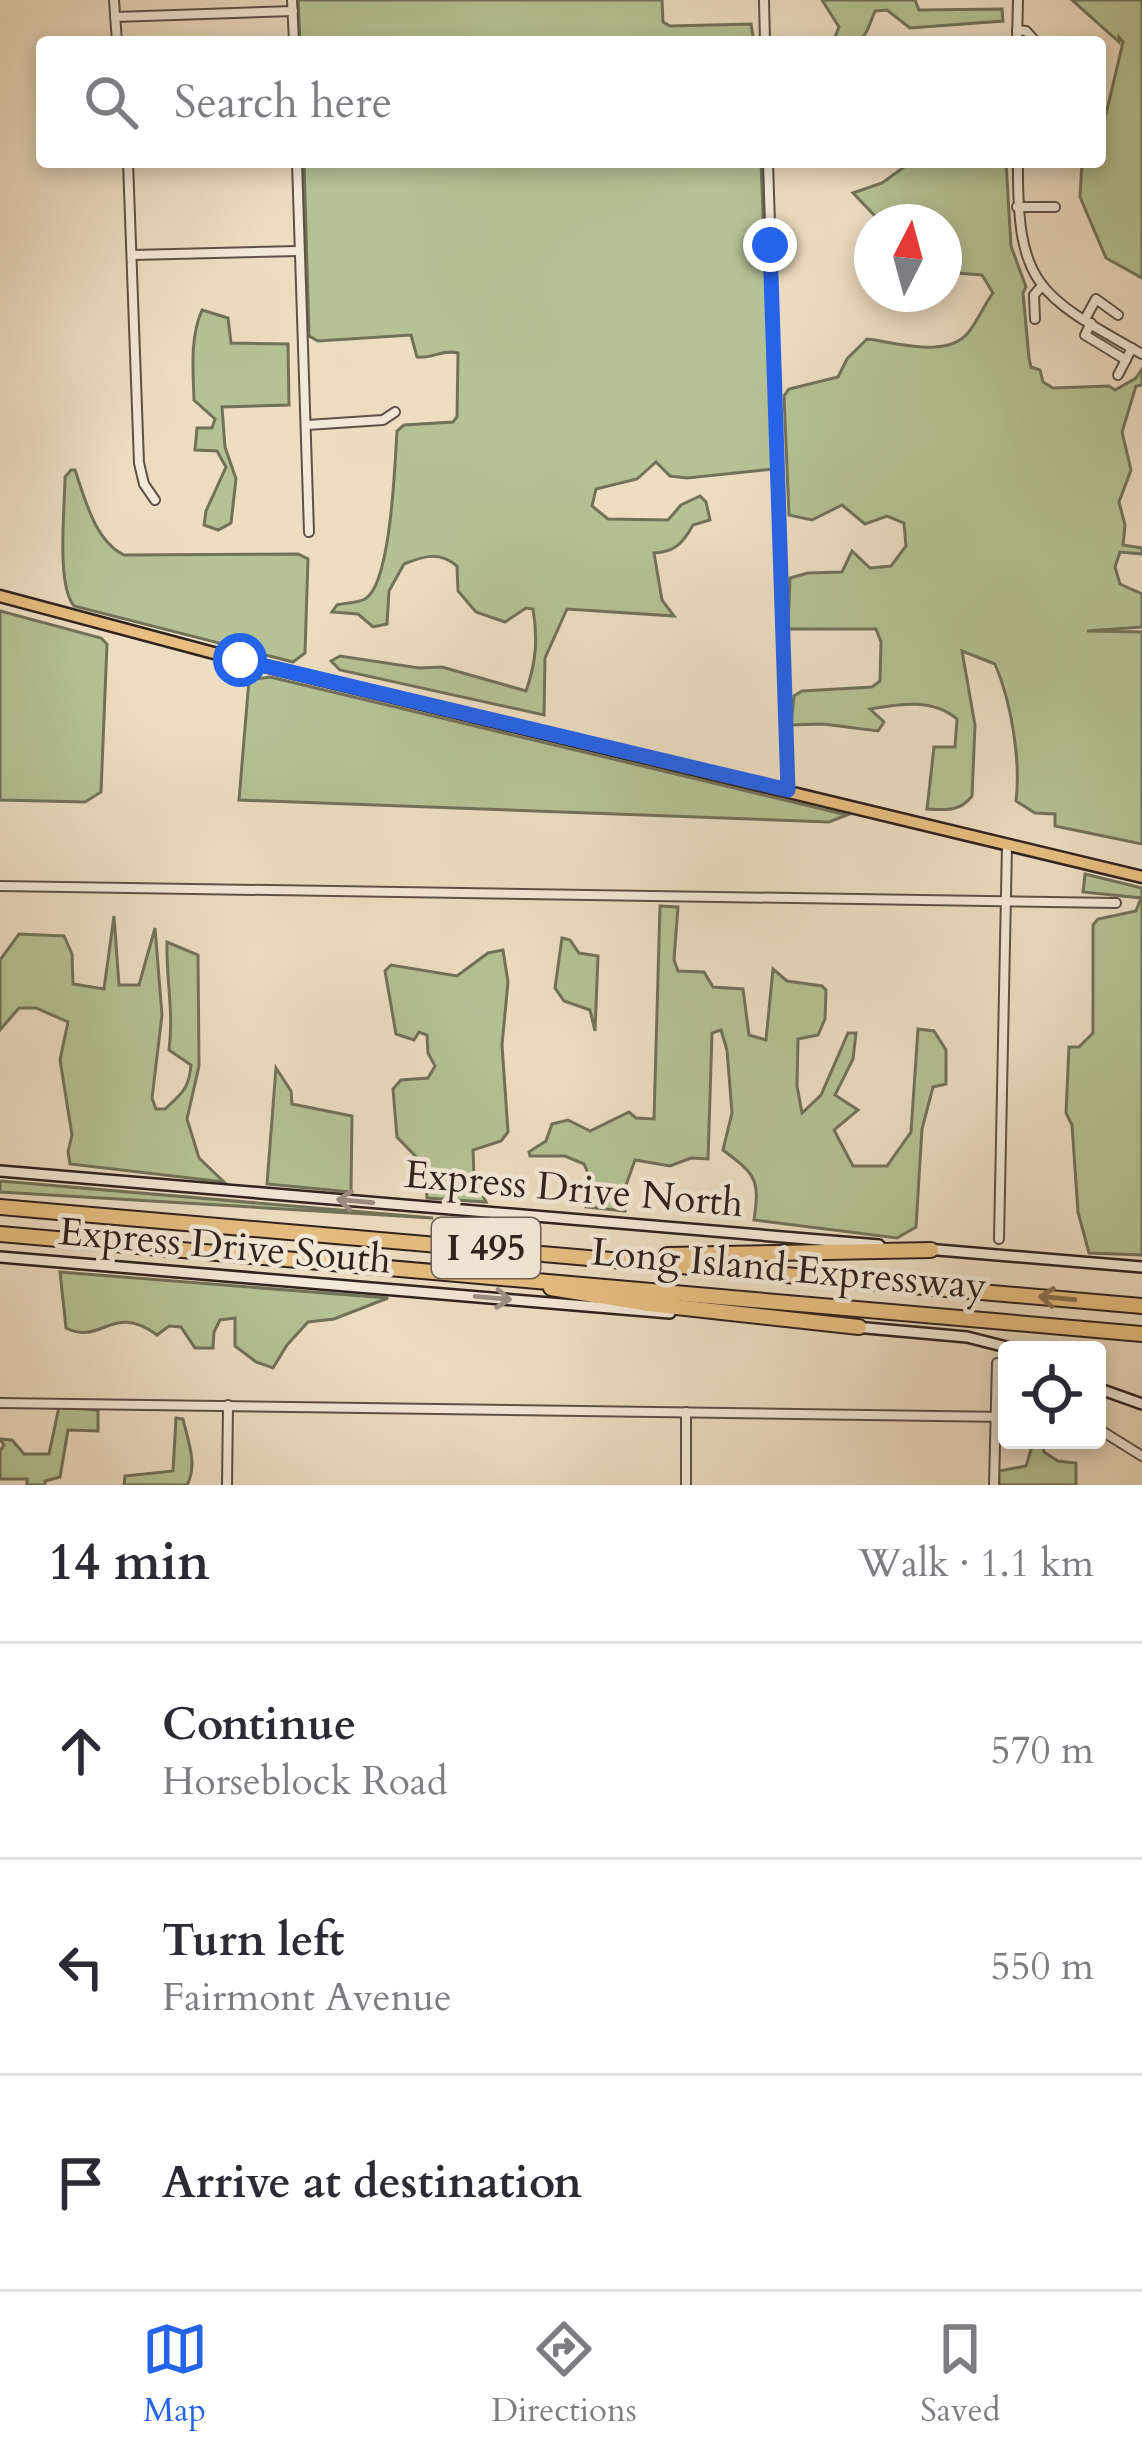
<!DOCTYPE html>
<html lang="en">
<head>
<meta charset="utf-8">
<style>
	body { margin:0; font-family:Cardo,serif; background:#f7f7f7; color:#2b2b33 }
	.controls { position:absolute; right:36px; bottom:36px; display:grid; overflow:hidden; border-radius:12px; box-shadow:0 6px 18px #0003 }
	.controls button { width:108px; height:108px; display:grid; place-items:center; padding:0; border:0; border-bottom:3px solid #e1e1e2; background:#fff; color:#2b2b33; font:60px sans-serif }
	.compass { position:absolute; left:854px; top:204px; width:108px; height:108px; border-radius:50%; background:#fff; box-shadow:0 6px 18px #0003; rotate:6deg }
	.stop { position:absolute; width:36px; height:36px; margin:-27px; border:9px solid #2563eb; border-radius:50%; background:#fff }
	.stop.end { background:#2563eb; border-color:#fff; box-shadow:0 3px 12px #0008 }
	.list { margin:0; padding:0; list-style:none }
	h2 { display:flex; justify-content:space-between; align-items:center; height:156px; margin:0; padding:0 48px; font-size:51px }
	h2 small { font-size:39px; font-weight:400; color:#7c7c81 }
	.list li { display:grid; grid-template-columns:78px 1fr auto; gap:36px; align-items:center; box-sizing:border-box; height:216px; padding:0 48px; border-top:3px solid #e1e1e2 }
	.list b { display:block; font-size:45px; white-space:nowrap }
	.list p { margin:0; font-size:39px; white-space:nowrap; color:#7c7c81 }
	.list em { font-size:39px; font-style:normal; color:#7c7c81 }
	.icon { flex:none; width:66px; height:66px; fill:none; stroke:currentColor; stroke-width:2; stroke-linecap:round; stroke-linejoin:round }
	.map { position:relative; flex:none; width:1142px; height:1485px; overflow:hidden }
	.search { position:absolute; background:#fff; box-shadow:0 6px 18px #0003; left:36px; right:36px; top:36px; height:132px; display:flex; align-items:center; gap:30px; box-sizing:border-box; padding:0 42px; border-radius:12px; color:#7c7c81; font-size:45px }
	.sheet { height:804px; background:#fff }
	nav { display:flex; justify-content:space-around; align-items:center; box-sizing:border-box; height:168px; border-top:3px solid #e1e1e2; background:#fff; font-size:33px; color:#7c7c81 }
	nav a { display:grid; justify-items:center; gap:6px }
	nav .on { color:#2563eb }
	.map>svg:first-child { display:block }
	.green { fill:#b5c295; stroke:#727259; stroke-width:3 }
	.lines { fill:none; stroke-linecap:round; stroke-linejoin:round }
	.minor-casing { stroke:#5e5146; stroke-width:12 }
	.secondary-casing { stroke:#2f221d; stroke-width:14 }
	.primary-casing { stroke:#2f221d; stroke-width:15 }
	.motorway-casing { stroke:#2f221d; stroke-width:18 }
	.minor { stroke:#f3e9d7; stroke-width:8 }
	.secondary { stroke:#f3e9d7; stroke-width:9 }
	.primary { stroke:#e6be81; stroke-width:10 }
	.motorway { stroke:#e6be81; stroke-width:14 }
	.oneway { stroke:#9b8f83 }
	.oneway2 { stroke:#8a704f }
	.route { stroke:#2563eb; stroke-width:15 }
	.labels { text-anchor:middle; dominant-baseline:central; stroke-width:9; stroke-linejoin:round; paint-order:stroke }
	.shield { fill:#f3e9d7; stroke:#6a5e55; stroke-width:3 }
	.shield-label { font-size:36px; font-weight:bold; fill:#2f221d }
	.street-label { font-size:39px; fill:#2f221d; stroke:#f3e9d7 }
</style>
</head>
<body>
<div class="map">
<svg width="1142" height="1485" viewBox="0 0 1142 1485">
	<rect width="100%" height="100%" fill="#edddc2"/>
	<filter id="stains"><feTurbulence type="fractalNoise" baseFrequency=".00167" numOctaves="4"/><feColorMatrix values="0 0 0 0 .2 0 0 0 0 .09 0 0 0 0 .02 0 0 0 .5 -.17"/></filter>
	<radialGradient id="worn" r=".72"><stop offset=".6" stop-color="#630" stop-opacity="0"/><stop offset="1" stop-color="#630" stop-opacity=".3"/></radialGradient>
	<g class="green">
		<polygon points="298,0 662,0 663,22 670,26 751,24 754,42 300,42"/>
		<path d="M822,0H915L919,10L1002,9L1003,21L910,28L887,10L875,11C863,40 867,42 833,42L839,27Z"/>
		<polygon points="1072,0 1142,0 1142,278 1106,258 1080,197 1082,162 1100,162 1100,122 1106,114 1123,42 1119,37 1119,42"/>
		<path d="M304,162H761L773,469L687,478L670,476L656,462L637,479L596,489L592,506L608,519L668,520L681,505L700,496L706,502L710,520L693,525C683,543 675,552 654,553L662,600L674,616L567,609L545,658L544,715L340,670L331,661L340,656L419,668L442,667L526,691C536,663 538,639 533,609L526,608L505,622L476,612L458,591L457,566C439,551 424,556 404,564L389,591L387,624L373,627L358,614L332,612L337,605C345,603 358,603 365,599C391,585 395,463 397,431L404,425L453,422L457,417L458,353C443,349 432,359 417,357L411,335L318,341L309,336Z"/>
		<path d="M911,162H1006L1011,246L1026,287L1023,293L1029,358L1031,367L1040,370L1043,382L1053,388L1109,386L1115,390L1136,378L1142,369V385L1136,386L1122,432L1131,470L1119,502L1125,525L1123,545L1142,548V554L1120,552L1115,567L1120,584L1142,594V627L1087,631L1142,632V844L1055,826V814L1035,813L1016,801C1021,760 1011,701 995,664L962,651L975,725L972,796C960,812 946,810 927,809L934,747H955L957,719C932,698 900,704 870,709L884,722L878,731L823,724L791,725L794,696L802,691L872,687L880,681L881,642L876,629H788L790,578L808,573L842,572L852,551L870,568L891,566L906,546L904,523L887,516L865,524L842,505L812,520L789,515L784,396L789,389L838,377L847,359L867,339C895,342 946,359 968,333C977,322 984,305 993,293L982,275L944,272V222L877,218L853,193L882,183Z"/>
		<path d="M202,310L228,318L231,343L288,344L289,405L222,407L225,447L236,479L231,523L218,530L204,525L206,511L226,467L217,451L195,450L197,428H212L215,419L194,400C193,370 190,337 202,310Z"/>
		<path d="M71,470H75C85,499 95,541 124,555L298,554L308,559L305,653L293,662L74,606C56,584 65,507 65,477Z"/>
		<polygon points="0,611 101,638 107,644 101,792 85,802 0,800"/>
		<polygon points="270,677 847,815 829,822 239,800 249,680"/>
		<polygon points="1085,874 1142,888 1142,1255 1089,1253 1078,1212 1072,1125 1066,1113 1069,1047 1079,1047 1093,1033 1093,925 1098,919 1136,911 1141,898 1083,892"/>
		<path d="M660,906L678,907L674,960L678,971L704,972L713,987L743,989L749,1035L766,1040L773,969L787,981L822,986L826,990L825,1019L818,1035L798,1039L797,1086L802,1113L821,1095L848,1033H856L853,1059L835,1095L858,1110L834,1130L853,1166H887L911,1132L918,1029L934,1031L946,1050V1084L933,1087L922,1129L916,1227L897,1238L754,1220C760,1179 756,1175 723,1150L732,1113L727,1050L721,1030L712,1033L708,1159L691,1158L670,1166L635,1160L626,1185L625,1211L586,1207L590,1178L584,1164L565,1156H530L529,1152L546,1141L552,1124L568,1120L590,1131L629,1112L636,1118L654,1119Z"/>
		<path d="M114,916L119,985H139L155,928L162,1015L152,1098L156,1109H165C182,1093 189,1089 191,1065L169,1050C174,1010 166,981 167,942L198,955L199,1066L187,1119L199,1158L224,1182L70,1164L68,1152L72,1135L60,1060L68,1022L36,1008H19L0,1030V960L19,934L64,936L72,954L73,984L104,989Z"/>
		<polygon points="562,938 570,940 579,953 598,956 595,1031 590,1010 564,1001 555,988"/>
		<polygon points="503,950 508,982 502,1045 508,1132 501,1141 473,1150 474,1176 486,1202 427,1198 424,1165 397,1137 393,1089 401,1080 428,1078 435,1066 428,1053 427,1035 419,1032 414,1040 396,1034 385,971 391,965 457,976 488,953"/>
		<polygon points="276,1068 291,1091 292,1104 352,1116 351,1192 267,1184"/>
		<polygon points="0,1181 433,1218 0,1192"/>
		<path d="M60,1272L388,1298L334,1319L308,1322L287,1345L273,1368L256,1362L235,1346V1318L220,1320L214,1332L213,1348H195L181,1327L169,1326L157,1335C113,1302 101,1346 66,1328Z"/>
		<polygon points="59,1407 98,1410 98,1431 68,1430 60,1477 45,1481 45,1485 27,1485 27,1479 0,1479 0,1451 4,1445 0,1439 12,1440 24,1454 49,1454"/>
		<path d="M176,1418L183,1419C188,1441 198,1465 187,1485H124L125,1476L173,1471Z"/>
		<polygon points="1034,1440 1042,1440 1044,1452 1058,1461 1076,1463 1076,1485 999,1485 999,1471 1026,1466"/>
	</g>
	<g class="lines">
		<g class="minor-casing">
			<g id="minor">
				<polyline points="114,0 117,42"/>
				<polyline points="292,0 294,42"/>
				<polyline points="764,0 765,42"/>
				<polyline points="115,17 293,11"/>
				<polyline points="1017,30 1026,31 1036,42"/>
				<polyline points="1017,42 1018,0"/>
				<polyline points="128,162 139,463 144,484 155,500"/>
				<polyline points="297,162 309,532"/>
				<polyline points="768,162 788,790"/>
				<path d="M1018,162C1017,286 1037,295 1142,354"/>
				<polyline points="1017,207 1055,207"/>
				<polyline points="132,255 299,251"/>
				<polyline points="1035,319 1034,295 1041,287"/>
				<polyline points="1085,319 1096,299 1118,315"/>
				<polyline points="1091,323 1085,335 1126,360"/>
				<polyline points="1118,375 1132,348"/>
				<polyline points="307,425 383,420 395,412"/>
				<polyline points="0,886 1116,903"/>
				<polyline points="999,1239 1007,845"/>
				<polyline points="0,1403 1007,1417"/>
				<polyline points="1097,1428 1142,1456"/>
				<polyline points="227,1485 228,1405"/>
				<polyline points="686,1485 686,1412"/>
				<polyline points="994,1485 997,1363"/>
			</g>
		</g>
		<g class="secondary-casing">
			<g id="secondary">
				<polyline points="0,1171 879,1245"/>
				<polyline points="926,1249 1142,1267"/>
				<polyline points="0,1257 670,1313"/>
				<polyline points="855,1327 967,1337 1018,1350"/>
				<polyline points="1097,1388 1142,1404"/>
			</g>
		</g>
		<g class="primary-casing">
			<polyline id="primary" points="0,596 240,660 1142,877"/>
		</g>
		<g class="motorway-casing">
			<g id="motorway">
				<polyline points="0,1207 1142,1306"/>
				<polyline points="0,1234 1142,1334"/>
				<polyline points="667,1255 931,1250"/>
				<polyline points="551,1288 649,1304 859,1327"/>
			</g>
		</g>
		<use href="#minor" class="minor"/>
		<use href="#secondary" class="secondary"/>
		<use href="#primary" class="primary"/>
		<use href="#motorway" class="motorway"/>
	</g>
	<defs><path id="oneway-shaft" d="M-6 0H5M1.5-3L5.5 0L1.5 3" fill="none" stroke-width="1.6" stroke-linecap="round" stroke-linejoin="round" transform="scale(3)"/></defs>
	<g class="oneway">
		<use href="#oneway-shaft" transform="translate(355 1201) rotate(-175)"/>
		<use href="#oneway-shaft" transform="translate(493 1298) rotate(5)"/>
	</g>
	<use class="oneway2" href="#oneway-shaft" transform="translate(1057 1298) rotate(-175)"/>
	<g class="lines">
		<polyline class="route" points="240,660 788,790 770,245"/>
	</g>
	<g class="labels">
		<rect class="shield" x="432" y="1218" width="108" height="60" rx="9"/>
		<g class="shield-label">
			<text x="486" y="1248">I 495</text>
		</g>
		<g class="street-label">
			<text transform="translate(574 1189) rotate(5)">Express Drive North</text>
			<text transform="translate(225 1246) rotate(5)">Express Drive South</text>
			<text transform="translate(789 1269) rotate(5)">Long Island Expressway</text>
		</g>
	</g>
	<rect width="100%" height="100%" filter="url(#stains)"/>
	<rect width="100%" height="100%" fill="url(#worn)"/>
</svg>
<div class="controls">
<button><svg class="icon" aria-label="locate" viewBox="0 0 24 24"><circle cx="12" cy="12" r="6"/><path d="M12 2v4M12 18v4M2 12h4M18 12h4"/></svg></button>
</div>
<svg class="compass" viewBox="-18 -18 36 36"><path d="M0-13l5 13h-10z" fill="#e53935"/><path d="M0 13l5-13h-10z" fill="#7c7c81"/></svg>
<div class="stop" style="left:240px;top:660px"></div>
<div class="stop end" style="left:770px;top:245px"></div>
<div class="search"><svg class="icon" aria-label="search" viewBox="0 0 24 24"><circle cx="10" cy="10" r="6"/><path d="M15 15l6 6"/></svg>Search here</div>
</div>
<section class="sheet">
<h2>14 min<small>Walk · 1.1 km</small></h2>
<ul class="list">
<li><svg class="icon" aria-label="ahead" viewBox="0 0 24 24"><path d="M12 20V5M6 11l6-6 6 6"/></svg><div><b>Continue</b><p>Horseblock Road</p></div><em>570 m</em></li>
<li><svg class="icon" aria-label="left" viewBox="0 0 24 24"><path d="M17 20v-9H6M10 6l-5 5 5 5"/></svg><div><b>Turn left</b><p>Fairmont Avenue</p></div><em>550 m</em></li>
<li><svg class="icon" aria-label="arrive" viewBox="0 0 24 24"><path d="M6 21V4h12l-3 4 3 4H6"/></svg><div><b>Arrive at destination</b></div></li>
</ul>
</section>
<nav>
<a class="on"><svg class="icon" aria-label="map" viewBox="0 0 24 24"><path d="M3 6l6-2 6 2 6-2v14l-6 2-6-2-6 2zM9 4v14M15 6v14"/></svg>Map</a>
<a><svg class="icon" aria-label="directions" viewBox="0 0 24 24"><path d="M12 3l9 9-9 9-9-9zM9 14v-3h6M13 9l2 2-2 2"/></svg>Directions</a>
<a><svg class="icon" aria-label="saved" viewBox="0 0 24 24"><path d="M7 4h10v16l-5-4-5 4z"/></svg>Saved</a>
</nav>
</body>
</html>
